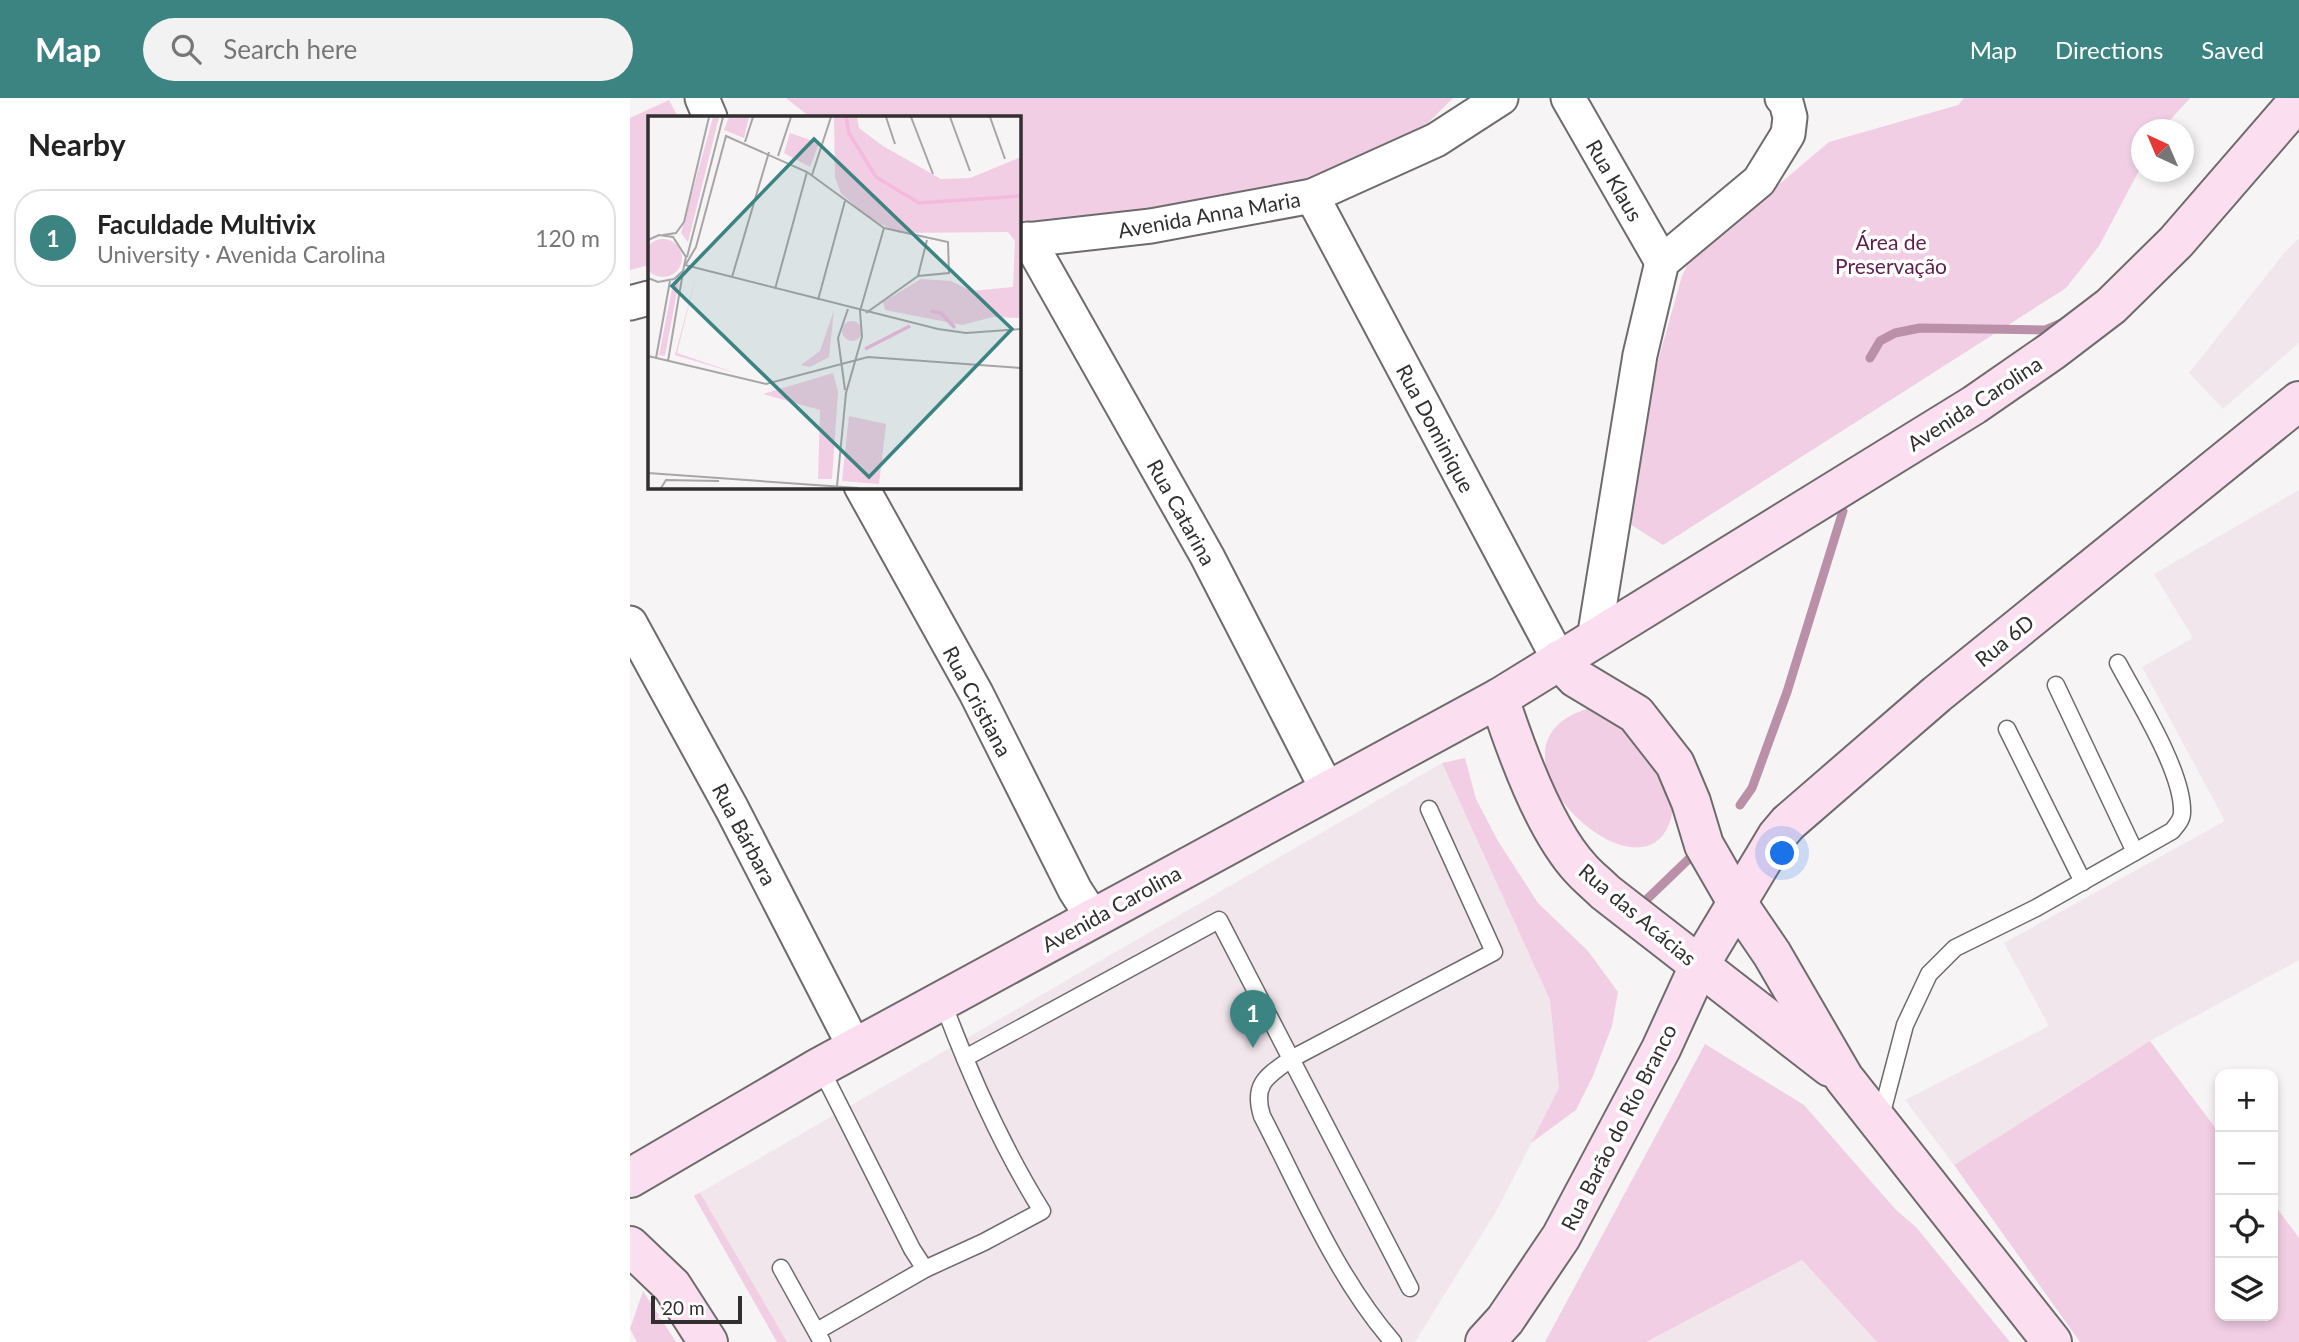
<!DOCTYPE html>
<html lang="en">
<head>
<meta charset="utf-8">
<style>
	body { margin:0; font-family:Lato,sans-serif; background:#f2f2f2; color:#222 }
	.controls { position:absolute; right:21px; bottom:21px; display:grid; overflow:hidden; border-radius:14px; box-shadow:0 4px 10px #0003 }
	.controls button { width:63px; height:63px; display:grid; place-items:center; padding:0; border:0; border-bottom:2px solid #e0e0e0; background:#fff; color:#222; font:35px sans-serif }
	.compass { position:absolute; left:1501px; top:21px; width:63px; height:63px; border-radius:50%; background:#fff; box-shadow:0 4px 10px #0003; rotate:316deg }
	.scale { position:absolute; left:21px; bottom:18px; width:91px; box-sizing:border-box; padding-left:7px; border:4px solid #312f30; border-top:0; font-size:19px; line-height:24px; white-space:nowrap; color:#312f30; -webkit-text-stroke:5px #fff; paint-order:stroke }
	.you { position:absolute; left:1153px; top:756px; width:24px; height:24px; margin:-18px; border:5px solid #fff; border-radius:50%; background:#1a73e8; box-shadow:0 0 0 10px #1a73e833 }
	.badge { display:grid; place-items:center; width:46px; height:46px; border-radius:50%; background:#3c8481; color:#fff; font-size:23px; font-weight:700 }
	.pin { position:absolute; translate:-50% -58px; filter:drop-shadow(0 2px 4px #0008) }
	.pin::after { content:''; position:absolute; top:37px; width:24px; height:21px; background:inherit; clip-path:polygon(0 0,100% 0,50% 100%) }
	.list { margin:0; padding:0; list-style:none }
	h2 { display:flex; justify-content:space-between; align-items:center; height:91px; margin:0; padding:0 28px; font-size:30px }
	h2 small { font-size:23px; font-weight:400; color:#767676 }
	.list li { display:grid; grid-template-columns:46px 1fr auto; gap:21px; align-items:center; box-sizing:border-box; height:98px; margin:0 14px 14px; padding:0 14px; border:2px solid #e0e0e0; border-radius:28px }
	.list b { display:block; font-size:26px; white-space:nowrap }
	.list p { margin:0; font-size:23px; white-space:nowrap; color:#767676 }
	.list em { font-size:23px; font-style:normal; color:#767676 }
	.icon { flex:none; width:38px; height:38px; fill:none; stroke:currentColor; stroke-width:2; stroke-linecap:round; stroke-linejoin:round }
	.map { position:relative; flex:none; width:1669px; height:1244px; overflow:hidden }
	header { display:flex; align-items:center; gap:42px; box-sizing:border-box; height:98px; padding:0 35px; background:#3c8481; color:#fff }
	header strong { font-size:33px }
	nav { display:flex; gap:38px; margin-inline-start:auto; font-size:24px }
	.search { width:490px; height:63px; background:#f2f2f2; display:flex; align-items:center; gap:18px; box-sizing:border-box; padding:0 24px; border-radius:38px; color:#767676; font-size:26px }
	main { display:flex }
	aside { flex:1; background:#fff }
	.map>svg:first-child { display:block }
	.built { fill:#f1e6ec }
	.green { fill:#f1cee3 }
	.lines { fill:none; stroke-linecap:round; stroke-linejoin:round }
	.stream { stroke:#ba90a9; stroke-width:9 }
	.lane-casing { stroke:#6e6b6d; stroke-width:19 }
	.street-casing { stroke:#6e6b6d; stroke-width:37 }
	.secondary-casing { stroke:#6e6b6d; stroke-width:42 }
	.lane { stroke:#fff; stroke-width:16 }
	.street { stroke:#fff; stroke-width:33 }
	.secondary { stroke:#fcdef1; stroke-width:38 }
	.labels { text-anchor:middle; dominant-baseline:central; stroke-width:7; stroke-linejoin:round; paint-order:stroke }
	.street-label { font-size:21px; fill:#312f30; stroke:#fff }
	.park-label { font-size:21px; fill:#5f1e4b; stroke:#fff }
	.inset-river { fill:none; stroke:#f4badd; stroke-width:3.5 }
	.inset-road { fill:none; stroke:#a8a5a7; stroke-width:2 }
	.view { fill:#3c8481; fill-opacity:0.15; stroke:#3c8481; stroke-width:3.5 }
	.inset-edge { fill:none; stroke:#312f30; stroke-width:3.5 }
</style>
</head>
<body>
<header>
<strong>Map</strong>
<div class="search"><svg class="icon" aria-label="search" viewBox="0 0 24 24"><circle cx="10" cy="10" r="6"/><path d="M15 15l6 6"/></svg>Search here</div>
<nav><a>Map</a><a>Directions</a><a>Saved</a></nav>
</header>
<main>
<aside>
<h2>Nearby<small></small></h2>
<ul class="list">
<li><span class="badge">1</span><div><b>Faculdade Multivix</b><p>University · Avenida Carolina</p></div><em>120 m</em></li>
</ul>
</aside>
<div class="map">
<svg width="1669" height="1244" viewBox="0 0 1669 1244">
	<rect width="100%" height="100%" fill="#f7f4f6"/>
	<g class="built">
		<polygon points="1669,140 1669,245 1593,311 1559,275 1655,154"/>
		<polygon points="1669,392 1669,862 1520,943 1324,1067 1275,1002 1419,928 1374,845 1595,723 1512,569 1563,540 1524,476"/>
		<polygon points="812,665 920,902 929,991 867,1112 785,1244 147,1244 64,1098"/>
		<polygon points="1172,1162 1247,1244 1016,1244"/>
	</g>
	<g class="green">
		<polygon points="156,0 823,0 770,53 555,117 389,125 388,19 180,19"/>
		<polygon points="1334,0 1560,0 1532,31 1512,32 1511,69 1469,148 1436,190 1033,447 992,421 1009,330 1052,178 1060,162 1199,44 1328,7"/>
		<polygon points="39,2 48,19 19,19 19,167 0,172 0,20"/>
		<path d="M960,610L990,615C1003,635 1015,655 1028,674C1032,681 1039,689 1041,697C1045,712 1041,726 1033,737C990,793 841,644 960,610Z"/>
		<polygon points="835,660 846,701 868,743 908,805 958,853 988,894 982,928 963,978 946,1012 901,1045 929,990 920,902 812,665"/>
		<polygon points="1520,943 1590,1036 1590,1218 1643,1218 1643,1105 1669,1140 1669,1244 1450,1244 1324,1067"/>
		<polygon points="1075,946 1174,1007 1266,1112 1286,1129 1380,1244 1247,1244 1172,1162 1016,1244 915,1244"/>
		<polygon points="70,1095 157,1244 147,1244 64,1098"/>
		<polygon points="13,1193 46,1244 7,1244 0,1231"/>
	</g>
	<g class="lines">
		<g class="stream">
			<polyline points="1240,260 1250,243 1265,235 1290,230 1415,232 1431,225"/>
			<polyline points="1110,707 1122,690 1157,594 1213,413"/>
			<polyline points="1012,806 1066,754"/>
		</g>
		<g class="lane-casing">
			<g id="lane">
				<polyline points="1426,587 1505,754"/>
				<polyline points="1377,631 1453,784"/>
				<polyline points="335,960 589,822 780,1190"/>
				<path d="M190,969L282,1151L295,1171L354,1144L412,1113C371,1047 339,975 312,902"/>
				<path d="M1250,1022L1275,927L1299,876L1325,850L1406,810L1542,733C1546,728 1552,722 1552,715C1554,675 1507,601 1488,565"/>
				<polyline points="151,1170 192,1244"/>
				<polyline points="187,1233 295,1171"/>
				<path d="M763,1244C707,1180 671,1093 632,1018C622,986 637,978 661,961L864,854L799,711"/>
			</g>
		</g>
		<g class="street-casing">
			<g id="street">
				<polyline points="72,0 80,19"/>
				<polyline points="938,0 1032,164"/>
				<polyline points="682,98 929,562"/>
				<polyline points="398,141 577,458 697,691"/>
				<polyline points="388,143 521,128 682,98 806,42 871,0"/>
				<polyline points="0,205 19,200"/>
				<polyline points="231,388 346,595 445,792 463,820"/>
				<polyline points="0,525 102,711 225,950"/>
				<polyline points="964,541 1010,257 1032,164 1129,83 1158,36 1160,19 1156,4 1152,0"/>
			</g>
		</g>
		<g class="secondary-casing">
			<g id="secondary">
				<polyline points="929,562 946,580 1006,616 1045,666 1061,704 1074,747 1108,806 1142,856 1214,980 1422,1244"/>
				<path d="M869,600C886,652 914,731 951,771C958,779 967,786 975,794L1200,969"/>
				<polyline points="0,1080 190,969 869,600 1344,307 1422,253 1481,208 1546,144 1669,2"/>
				<polyline points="0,1148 42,1188 78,1244"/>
				<polyline points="855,1244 875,1222 931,1139 1031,951 1069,868 1147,738 1158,725 1307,596 1669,303"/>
			</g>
		</g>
		<use href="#lane" class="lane"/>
		<use href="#street" class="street"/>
		<use href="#secondary" class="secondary"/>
	</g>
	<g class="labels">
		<g class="street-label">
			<text transform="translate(985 82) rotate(60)">Rua Klaus</text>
			<text transform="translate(579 116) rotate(-10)">Avenida Anna Maria</text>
			<text transform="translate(1344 305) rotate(-33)">Avenida Carolina</text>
			<text transform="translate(806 330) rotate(62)">Rua Dominique</text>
			<text transform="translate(552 414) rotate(61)">Rua Catarina</text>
			<text transform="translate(1374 542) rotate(-39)">Rua 6D</text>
			<text transform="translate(348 603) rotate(62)">Rua Cristiana</text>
			<text transform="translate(115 736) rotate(62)">Rua Bárbara</text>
			<text transform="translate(481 810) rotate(-29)">Avenida Carolina</text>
			<text transform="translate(1008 816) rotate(40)">Rua das Acácias</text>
			<text transform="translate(988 1029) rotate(-63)">Rua Barão do Río Branco</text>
		</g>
		<g class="park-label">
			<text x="1261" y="143">Área de<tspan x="1261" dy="24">Preservação</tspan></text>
		</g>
	</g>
	<g transform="translate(18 18)">
		<rect width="373" height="373" fill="#f7f4f6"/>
		<path d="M65,1H71L40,126L33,117ZM81,1H101L96,22L76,14ZM186,1H209L211,12L235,30L293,63L322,62L373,41V202L345,201L314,209L237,194L235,186L273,163L303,165L323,175L365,171L367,125L360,116L251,117L218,100L193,77L187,61ZM142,17L171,27L162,51L136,37ZM-4 142a19 19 0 1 1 38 0a19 19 0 1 1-38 0ZM48,160L29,237L91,258L27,239ZM31,165L17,240L11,239L25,168ZM186,194L181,241L162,251L153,249L172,235ZM194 215a10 10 0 1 1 20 0a10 10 0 1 1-20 0ZM185,257L190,276L184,363H170L172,294L115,278ZM201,300L238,308L231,368L194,365Z" fill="#f1cee3"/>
		<path class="inset-river" d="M198,1L201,17L228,61L271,87L373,80M283,195L293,197L307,212M217,233L262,210"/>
		<path class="inset-road" d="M238,1L247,28M263,1L285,58M302,1L322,55M342,1L357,43M97,26L105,1M130,40L143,1M164,59L183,1M15,119L28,117L36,106L61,1M0,124L11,119L25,121L38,141L35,155L26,163L10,166L0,162M39,141L75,1M38,148L48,131L78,20L159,56L236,112L300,126L301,157L270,160L218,197M37,149L290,213L318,217L373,213M270,160L279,124M84,161L121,36M127,173L159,56M170,184L197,85M0,240L118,268L220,241L373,252M8,242L22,165M20,245L35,156M197,274L190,222L200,193M0,357L210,372M189,370L198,277L214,221L212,195L236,112M13,372L18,364L71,365"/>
		<path class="view" d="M166,23L364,213L221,361L24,170Z"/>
		<rect width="373" height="373" class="inset-edge"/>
	</g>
</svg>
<div class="controls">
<button>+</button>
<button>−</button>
<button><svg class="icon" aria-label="locate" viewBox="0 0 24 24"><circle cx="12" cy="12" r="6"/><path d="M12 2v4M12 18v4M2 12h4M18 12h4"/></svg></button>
<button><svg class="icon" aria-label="layers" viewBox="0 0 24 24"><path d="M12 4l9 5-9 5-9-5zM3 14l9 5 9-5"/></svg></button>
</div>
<svg class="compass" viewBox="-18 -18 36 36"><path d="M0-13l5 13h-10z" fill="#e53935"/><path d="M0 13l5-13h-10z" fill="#767676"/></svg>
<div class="scale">20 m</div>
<div class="you"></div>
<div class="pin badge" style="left:623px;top:950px">1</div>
</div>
</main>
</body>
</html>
